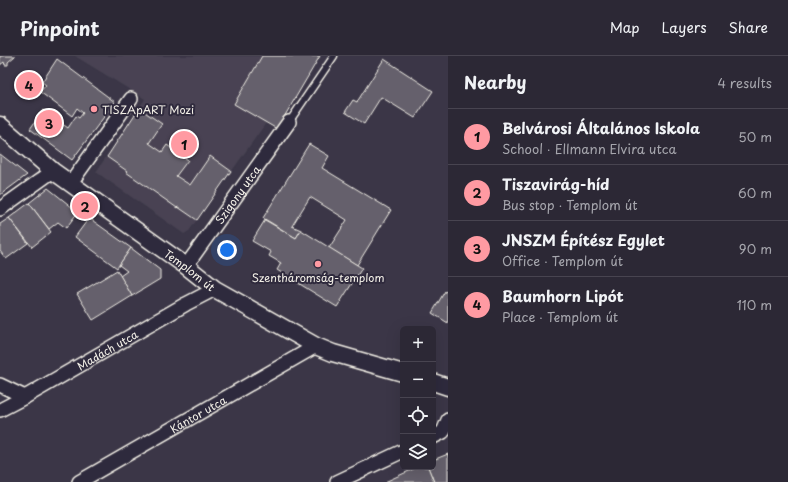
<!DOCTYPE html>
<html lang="en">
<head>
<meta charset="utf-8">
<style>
	body { margin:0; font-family:"Playpen Sans",sans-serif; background:#383441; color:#f1f3f6 }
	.controls { position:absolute; right:12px; bottom:12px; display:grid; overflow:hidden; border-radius:6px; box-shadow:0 4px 16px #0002 }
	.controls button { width:36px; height:36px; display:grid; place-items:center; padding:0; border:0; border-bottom:1px solid #484450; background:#2c2835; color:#f1f3f6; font:20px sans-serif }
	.you { position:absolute; left:227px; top:194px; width:14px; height:14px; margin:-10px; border:3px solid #fff; border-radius:50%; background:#1a73e8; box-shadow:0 0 0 6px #1a73e833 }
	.badge { display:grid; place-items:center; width:26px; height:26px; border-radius:50%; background:#ff9aa2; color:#111; font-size:13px; font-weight:700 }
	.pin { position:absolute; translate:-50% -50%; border:2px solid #fff; box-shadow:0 1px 4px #0006 }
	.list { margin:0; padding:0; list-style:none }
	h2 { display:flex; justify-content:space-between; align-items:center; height:52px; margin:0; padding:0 16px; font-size:17px }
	h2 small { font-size:13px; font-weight:400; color:#a6a6ad }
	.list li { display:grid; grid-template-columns:26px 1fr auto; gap:12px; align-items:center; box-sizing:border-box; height:56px; padding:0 16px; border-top:1px solid #484450 }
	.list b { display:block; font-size:15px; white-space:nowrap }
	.list p { margin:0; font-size:13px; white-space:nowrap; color:#a6a6ad }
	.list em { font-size:13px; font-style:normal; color:#a6a6ad }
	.icon { flex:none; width:22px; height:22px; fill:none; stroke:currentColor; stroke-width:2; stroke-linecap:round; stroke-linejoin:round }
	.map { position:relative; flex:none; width:448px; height:426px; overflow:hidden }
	header { display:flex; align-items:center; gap:24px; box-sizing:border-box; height:56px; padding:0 20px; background:#2c2835; border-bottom:1px solid #484450 }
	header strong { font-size:19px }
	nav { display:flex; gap:22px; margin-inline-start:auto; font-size:14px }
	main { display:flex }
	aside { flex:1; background:#2c2835 }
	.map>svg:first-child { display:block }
	.built { fill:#484352 }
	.building { fill:#65616c; stroke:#f4f1e8 }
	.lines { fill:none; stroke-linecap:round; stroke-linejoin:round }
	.service-casing { stroke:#f4f1e8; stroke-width:9 }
	.minor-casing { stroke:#f4f1e8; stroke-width:16 }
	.tertiary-casing { stroke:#f4f1e8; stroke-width:19 }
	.service { stroke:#2f2a3d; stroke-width:6 }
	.minor { stroke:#2f2a3d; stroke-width:13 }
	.tertiary { stroke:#2f2a3d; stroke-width:16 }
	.poi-dot { fill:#ff9aa2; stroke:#2f2a3d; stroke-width:1.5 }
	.labels { text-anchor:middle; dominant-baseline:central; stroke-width:4; stroke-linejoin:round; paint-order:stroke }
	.poi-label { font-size:11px; fill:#f4f1e8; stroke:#2f2a3d; text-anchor:start }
	.street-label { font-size:11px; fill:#f4f1e8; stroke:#2f2a3d }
</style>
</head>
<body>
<header>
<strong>Pinpoint</strong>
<nav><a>Map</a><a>Layers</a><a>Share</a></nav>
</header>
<main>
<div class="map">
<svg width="448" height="426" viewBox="0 0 448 426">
	<rect width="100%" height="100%" fill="#3b3647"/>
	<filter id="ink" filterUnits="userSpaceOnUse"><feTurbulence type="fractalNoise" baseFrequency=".025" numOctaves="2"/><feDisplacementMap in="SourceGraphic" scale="8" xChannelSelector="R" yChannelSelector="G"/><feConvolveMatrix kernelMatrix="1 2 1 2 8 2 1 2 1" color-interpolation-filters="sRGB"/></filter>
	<g filter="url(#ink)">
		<polygon class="built" points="75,0 320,0 277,73 266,67 189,175 184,178 96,116 145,43"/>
		<g class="building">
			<polygon points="0,0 15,0 8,6 8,9 5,9 4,6 0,9"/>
			<polygon points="262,0 320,0 277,73 234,48"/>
			<polygon points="57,3 115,46 72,104 30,73 43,54 68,72 76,60 79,62 83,57 77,52 72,60 40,36 46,29 42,26"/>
			<polygon points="384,3 433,35 415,62 381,41 364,68 345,56 353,44 357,46"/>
			<polygon points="139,52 162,68 149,87 162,96 167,89 188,104 176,120 190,129 210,100 231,115 197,164 178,151 177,152 126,116 127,115 107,101"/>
			<polygon points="309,88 329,100 322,112 391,154 357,209 329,192 347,164 310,141 292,170 301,174 296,182 263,162"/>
			<polygon points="0,98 27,119 0,139"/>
			<polygon points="48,132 78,156 66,172 58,166 49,173 29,147"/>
			<polygon points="29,147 51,176 32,191 9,162"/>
			<polygon points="9,162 28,187 6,203 0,195 0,168"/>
			<polygon points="89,162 131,192 117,212 75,181"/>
			<polygon points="265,164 296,182 301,174 362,212 337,251 277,214 281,207 269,200 271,196 252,185"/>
			<polygon points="131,192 160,214 160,223 132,240 120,220 127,215 119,209"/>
			<polygon points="117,214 132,240 93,264 77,238"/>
			<polygon points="445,235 448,237 448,267 432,257"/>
			<polygon points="448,398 448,426 434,426 428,411 433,411 433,404"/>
			<polygon points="418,411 428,411 434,426 387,426 387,425"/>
		</g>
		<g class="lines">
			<g class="service-casing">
				<polyline id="service" points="289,66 334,0"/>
			</g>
			<g class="minor-casing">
				<g id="minor">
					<polyline points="70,128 131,43"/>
					<polyline points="0,153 53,115"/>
					<path id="s1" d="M186,210L289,66"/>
					<polyline points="0,329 25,341"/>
					<path id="s2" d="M0,354L25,341L186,248L215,233"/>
					<polyline points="433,381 443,376 448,364"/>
					<path id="s3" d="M79,426L316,290"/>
					<polyline points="337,426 403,395"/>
				</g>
			</g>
			<g class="tertiary-casing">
				<g id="tertiary">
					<path id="s4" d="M0,69L53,115L186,210L215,233L316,290L333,297L403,317"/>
					<polyline points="433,326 448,331"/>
				</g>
			</g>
			<use href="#service" class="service"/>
			<use href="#minor" class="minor"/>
			<use href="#tertiary" class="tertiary"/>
		</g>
	</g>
	<g class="poi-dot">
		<circle cx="94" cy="53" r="4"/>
		<circle cx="318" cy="208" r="4"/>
	</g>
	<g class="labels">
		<g class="poi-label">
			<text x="102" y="53">TISZApART Mozi</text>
			<text x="318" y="221" text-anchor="middle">Szentháromság-templom</text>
		</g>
		<g class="street-label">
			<text stroke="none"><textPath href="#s1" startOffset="88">Szigony utca</textPath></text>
			<text stroke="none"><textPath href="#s4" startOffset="239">Templom út</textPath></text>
			<text stroke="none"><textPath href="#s2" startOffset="123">Madách utca</textPath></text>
			<text stroke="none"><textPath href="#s3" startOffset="137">Kántor utca</textPath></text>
		</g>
	</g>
</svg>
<div class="controls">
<button>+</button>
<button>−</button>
<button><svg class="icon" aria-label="locate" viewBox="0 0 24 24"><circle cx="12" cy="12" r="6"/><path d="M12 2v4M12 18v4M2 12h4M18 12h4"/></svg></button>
<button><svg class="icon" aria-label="layers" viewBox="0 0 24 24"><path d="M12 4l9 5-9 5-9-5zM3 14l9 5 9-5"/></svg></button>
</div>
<div class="you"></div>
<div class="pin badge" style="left:184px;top:88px">1</div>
<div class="pin badge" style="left:85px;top:150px">2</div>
<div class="pin badge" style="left:49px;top:67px">3</div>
<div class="pin badge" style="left:29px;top:29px">4</div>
</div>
<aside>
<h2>Nearby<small>4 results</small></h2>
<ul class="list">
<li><span class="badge">1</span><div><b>Belvárosi Általános Iskola</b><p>School · Ellmann Elvira utca</p></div><em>50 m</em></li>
<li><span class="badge">2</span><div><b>Tiszavirág-híd</b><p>Bus stop · Templom út</p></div><em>60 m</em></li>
<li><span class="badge">3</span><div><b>JNSZM Építész Egylet</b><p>Office · Templom út</p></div><em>90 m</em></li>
<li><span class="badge">4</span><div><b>Baumhorn Lipót</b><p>Place · Templom út</p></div><em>110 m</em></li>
</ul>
</aside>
</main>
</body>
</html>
